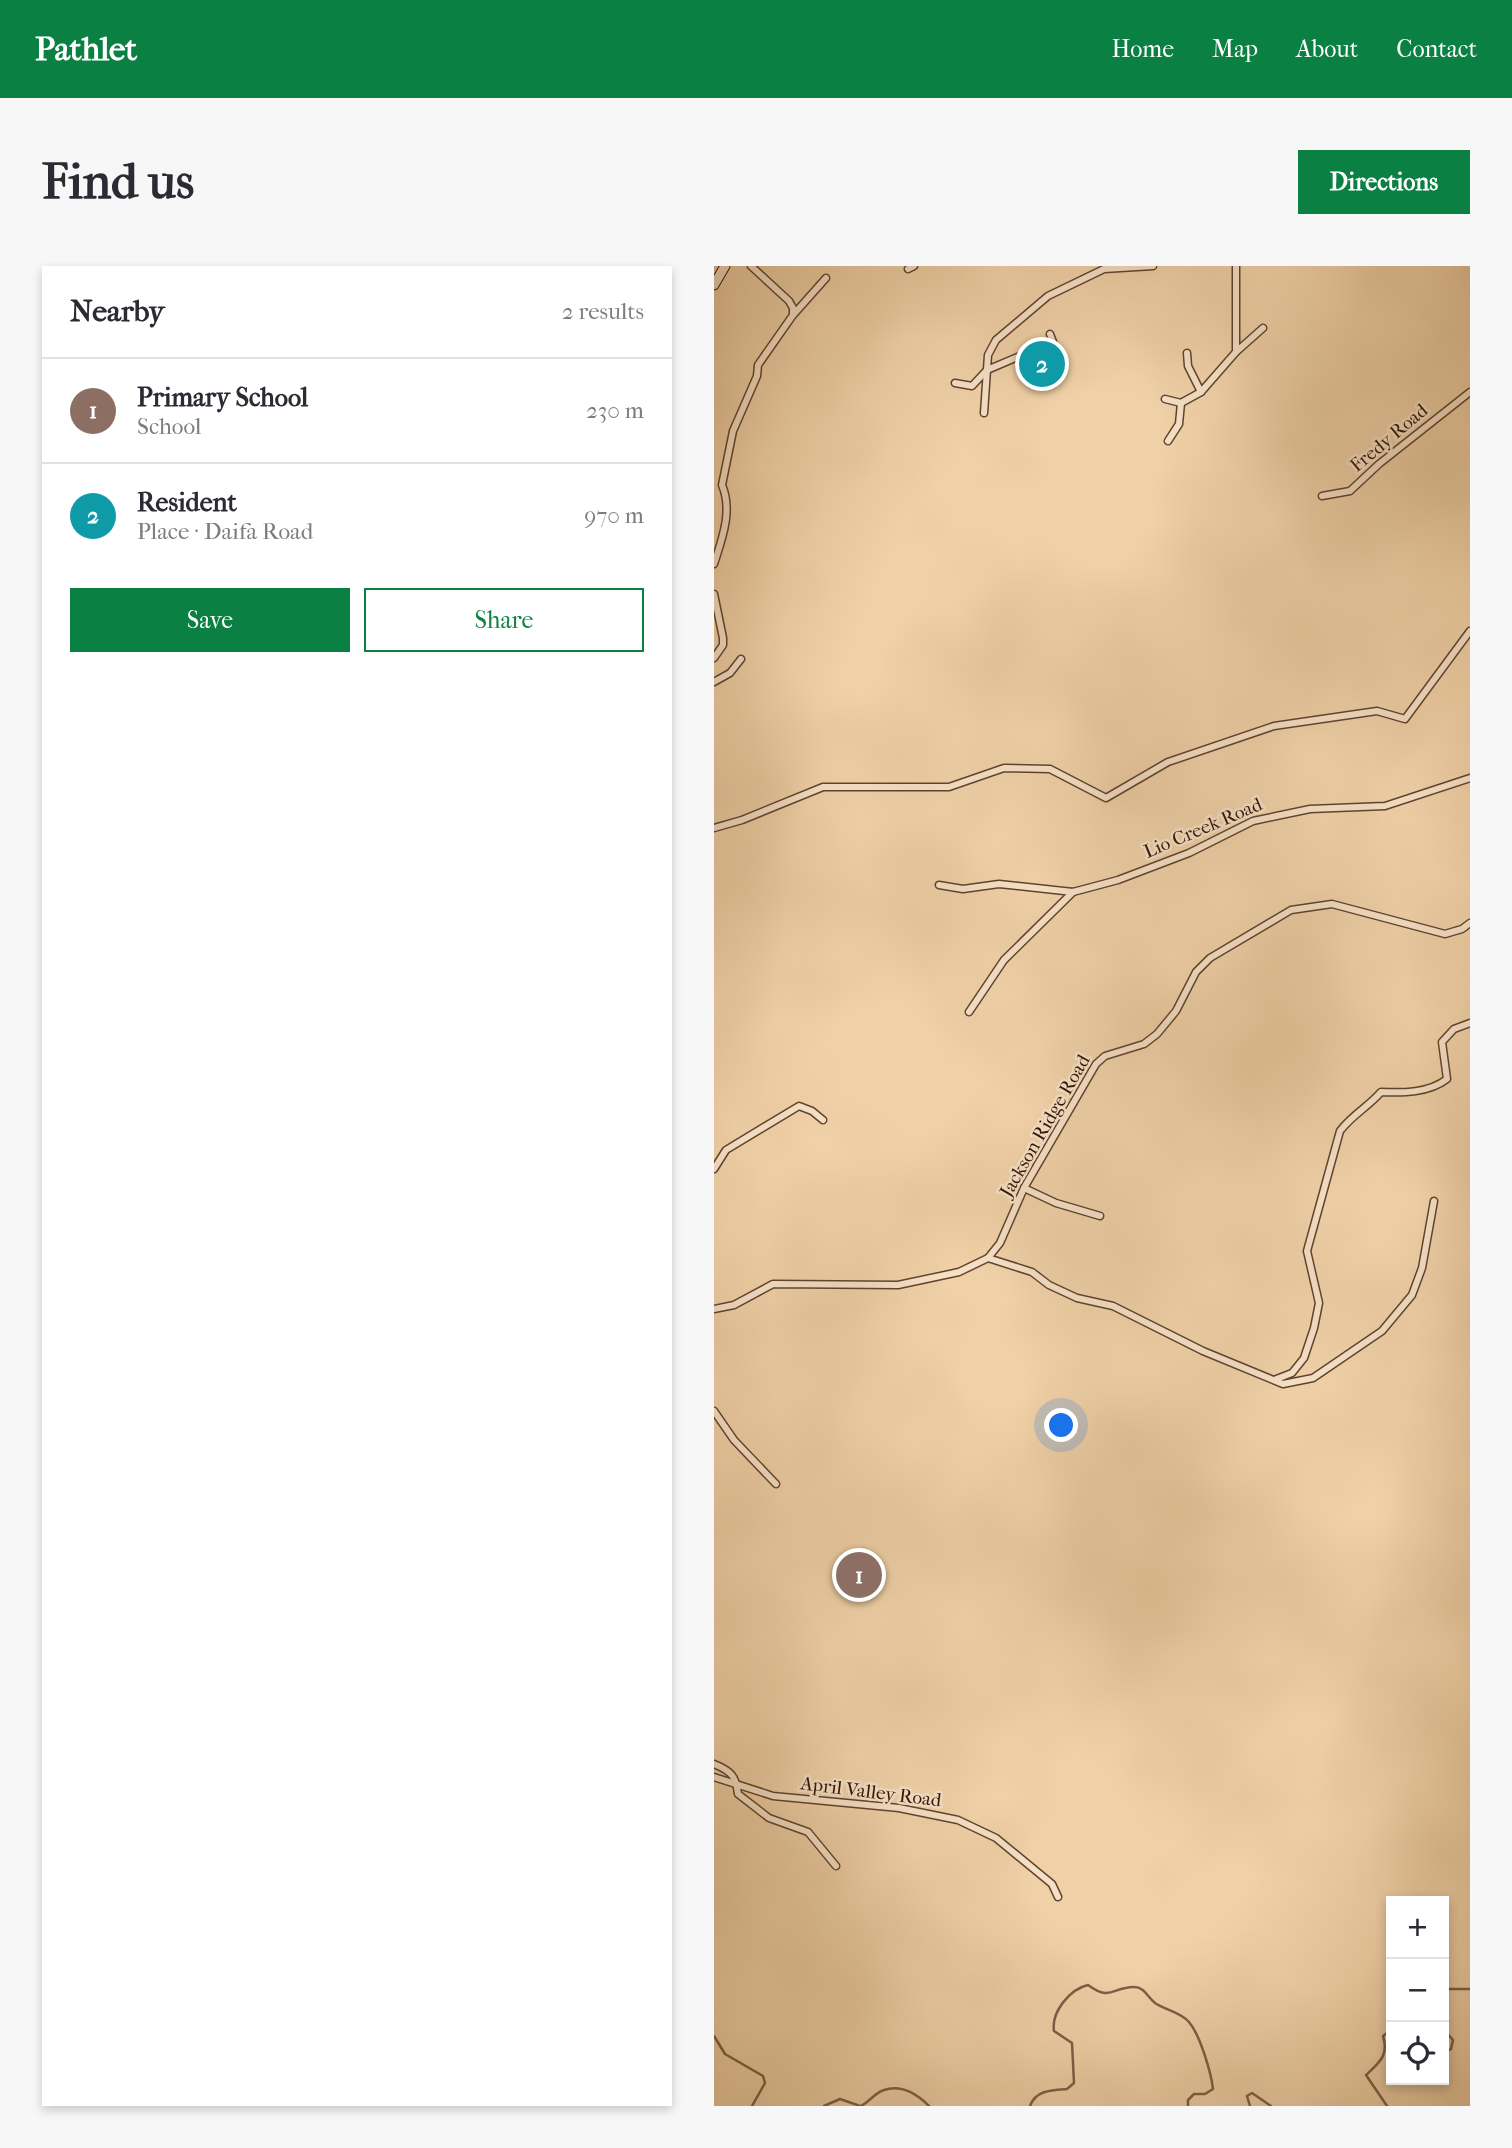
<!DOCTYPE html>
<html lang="en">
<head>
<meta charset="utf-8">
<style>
	body { margin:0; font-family:"IM FELL French Canon",serif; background:#f7f7f7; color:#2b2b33 }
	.controls { position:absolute; right:21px; bottom:21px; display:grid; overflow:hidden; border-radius:0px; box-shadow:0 4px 10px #0003 }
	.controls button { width:63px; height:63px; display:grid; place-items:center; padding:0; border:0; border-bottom:2px solid #e1e1e2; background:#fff; color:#2b2b33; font:35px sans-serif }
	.you { position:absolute; left:348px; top:1160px; width:24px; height:24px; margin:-18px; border:5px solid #fff; border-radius:50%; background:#1a73e8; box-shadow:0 0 0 10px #1a73e833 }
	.badge { display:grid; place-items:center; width:46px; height:46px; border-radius:50%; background:#0b8043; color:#fff; font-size:23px; font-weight:700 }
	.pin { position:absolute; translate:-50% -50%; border:4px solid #fff; box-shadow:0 2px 7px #0006 }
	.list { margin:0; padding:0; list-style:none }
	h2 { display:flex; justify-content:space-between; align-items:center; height:91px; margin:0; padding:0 28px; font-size:30px }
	h2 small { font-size:23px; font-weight:400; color:#7c7c81 }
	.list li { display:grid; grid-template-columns:46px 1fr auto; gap:21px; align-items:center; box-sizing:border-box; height:105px; padding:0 28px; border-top:2px solid #e1e1e2 }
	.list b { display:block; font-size:26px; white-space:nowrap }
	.list p { margin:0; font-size:23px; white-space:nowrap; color:#7c7c81 }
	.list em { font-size:23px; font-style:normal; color:#7c7c81 }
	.actions { display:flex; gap:14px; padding:21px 28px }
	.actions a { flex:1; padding:16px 0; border:2px solid #0b8043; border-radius:0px; text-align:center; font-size:24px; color:#0b8043 }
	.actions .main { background:#0b8043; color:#fff }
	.icon { flex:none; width:38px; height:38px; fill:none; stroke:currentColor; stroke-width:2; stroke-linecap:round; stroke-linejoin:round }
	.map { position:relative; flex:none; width:756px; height:1840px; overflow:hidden; border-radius:0px }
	header { display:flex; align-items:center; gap:42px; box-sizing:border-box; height:98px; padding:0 35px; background:#0b8043; color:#fff }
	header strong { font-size:33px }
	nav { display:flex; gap:38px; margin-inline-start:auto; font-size:24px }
	.intro { display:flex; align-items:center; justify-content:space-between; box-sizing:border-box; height:168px; padding:0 42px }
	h1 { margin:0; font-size:49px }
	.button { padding:18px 32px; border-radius:0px; background:#0b8043; color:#fff; font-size:24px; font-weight:700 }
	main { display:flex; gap:42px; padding:0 42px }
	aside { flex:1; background:#fff; border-radius:0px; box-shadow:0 4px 10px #0003 }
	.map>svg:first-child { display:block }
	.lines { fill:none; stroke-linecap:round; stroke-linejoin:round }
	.stream { stroke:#7c5e45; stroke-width:2.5 }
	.street-casing { stroke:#60432d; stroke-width:9 }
	.secondary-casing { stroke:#301404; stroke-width:11 }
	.street { stroke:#f5e0c6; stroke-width:6 }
	.secondary { stroke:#f5e0c6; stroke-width:9 }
	.labels { text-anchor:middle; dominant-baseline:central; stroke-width:5; stroke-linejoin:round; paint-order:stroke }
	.street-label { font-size:19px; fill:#301404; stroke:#f5e0c6 }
</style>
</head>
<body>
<header>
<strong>Pathlet</strong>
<nav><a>Home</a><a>Map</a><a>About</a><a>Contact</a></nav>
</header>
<div class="intro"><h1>Find us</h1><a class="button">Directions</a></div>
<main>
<aside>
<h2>Nearby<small>2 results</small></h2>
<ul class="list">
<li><span class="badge" style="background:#8d6e63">1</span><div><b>Primary School</b><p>School</p></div><em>230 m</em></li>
<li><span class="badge" style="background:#0f9aa8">2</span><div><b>Resident</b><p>Place · Daifa Road</p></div><em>970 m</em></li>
</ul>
<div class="actions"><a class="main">Save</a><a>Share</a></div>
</aside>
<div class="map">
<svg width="756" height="1840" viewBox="0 0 756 1840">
	<rect width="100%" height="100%" fill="#efd0a7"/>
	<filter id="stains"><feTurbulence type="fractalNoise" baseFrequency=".00286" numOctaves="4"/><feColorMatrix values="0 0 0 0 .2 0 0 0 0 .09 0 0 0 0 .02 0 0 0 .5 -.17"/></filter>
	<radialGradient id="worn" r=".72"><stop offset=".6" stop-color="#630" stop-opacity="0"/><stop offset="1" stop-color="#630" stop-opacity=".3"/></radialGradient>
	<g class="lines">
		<g class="stream">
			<polyline points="730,1723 756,1723"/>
			<polyline points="730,1764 739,1774 737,1783 730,1787"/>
			<polyline points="0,1770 11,1788 49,1810 51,1817 38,1840"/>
			<polyline points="110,1840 126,1833 146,1840"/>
			<path d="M147,1840C155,1836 162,1826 170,1824C188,1818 203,1828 215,1840"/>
			<path d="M316,1840C322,1824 338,1824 353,1823L360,1817L358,1777L340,1765C337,1746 356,1723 374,1719C397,1736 398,1721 420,1721C431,1721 433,1731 441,1737C451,1744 467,1746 475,1756C486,1769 497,1806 499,1823L491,1828H480L474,1834V1840"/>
			<polyline points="536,1840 533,1830 538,1827 557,1840"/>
			<path d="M673,1840L652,1809C666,1796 675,1789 669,1770L677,1764"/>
		</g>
		<g class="street-casing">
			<g id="street">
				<polyline points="194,3 200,0"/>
				<polyline points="80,48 112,12"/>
				<polyline points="522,86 549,62"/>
				<polyline points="473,87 474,100 487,126"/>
				<polyline points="241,117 258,120 273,104 339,76 336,68"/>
				<polyline points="451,133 467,137 487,126 522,86 522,0"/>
				<polyline points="270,147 274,89 282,74 334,30 390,3 439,0"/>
				<polyline points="454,175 465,158 467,137"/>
				<polyline points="608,230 636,225 665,198 756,126"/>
				<path d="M0,298C8,273 19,245 8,219L19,165L43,110L44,99L79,49V42L75,35L37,0"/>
				<polyline points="0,328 9,372 9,379 0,392"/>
				<polyline points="0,416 16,407 27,393"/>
				<polyline points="0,562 28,554 109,521 235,521 290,502 336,503 392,532 454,496 560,460 663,445 691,453 756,365"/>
				<polyline points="225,619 249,623 285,618 359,626 404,614 475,587 539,555 596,543 671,540 756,512"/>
				<polyline points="255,746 290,694 359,626"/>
				<polyline points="0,903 12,884 85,840 98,845 109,854"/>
				<polyline points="310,922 342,937 386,950"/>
				<polyline points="274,992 318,1006 335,1019 363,1032 399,1040 489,1085 569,1118 599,1112 668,1065 698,1029 708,1002 720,935"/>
				<polyline points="0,1043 20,1039 59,1018 184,1019 245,1006 274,992 286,977 310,922 382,798 391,790 430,778 443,768 462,745 482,706 496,692 577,644 618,638 731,668 748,663 756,657"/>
				<path d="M560,1114L578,1107L590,1092L600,1062L605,1037L593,985L626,865C638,849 654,841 667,826C689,827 715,827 733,813L728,776L740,763L756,757"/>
				<polyline points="0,1145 20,1174 62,1218"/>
				<path d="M0,1498C17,1505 22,1510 24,1528L55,1552L94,1566L122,1600"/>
				<polyline points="0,1511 59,1530 185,1542 244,1554 282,1572 338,1618 344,1631"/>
			</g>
		</g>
		<g class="secondary-casing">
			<polyline id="secondary" points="0,19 11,0"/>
		</g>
		<use href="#street" class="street"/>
		<use href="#secondary" class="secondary"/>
	</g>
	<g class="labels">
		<g class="street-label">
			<text transform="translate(675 172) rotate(-40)">Fredy Road</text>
			<text transform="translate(489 562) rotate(-23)">Lio Creek Road</text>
			<text transform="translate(331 860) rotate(-60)">Jackson Ridge Road</text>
			<text transform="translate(157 1526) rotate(7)">April Valley Road</text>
		</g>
	</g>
	<rect width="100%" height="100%" filter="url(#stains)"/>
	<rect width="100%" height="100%" fill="url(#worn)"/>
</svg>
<div class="controls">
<button>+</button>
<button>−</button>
<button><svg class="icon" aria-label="locate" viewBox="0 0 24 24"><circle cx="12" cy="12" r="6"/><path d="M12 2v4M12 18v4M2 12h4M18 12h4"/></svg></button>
</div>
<div class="you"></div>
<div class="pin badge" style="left:145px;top:1309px;background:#8d6e63">1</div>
<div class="pin badge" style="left:328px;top:98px;background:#0f9aa8">2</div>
</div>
</main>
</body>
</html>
